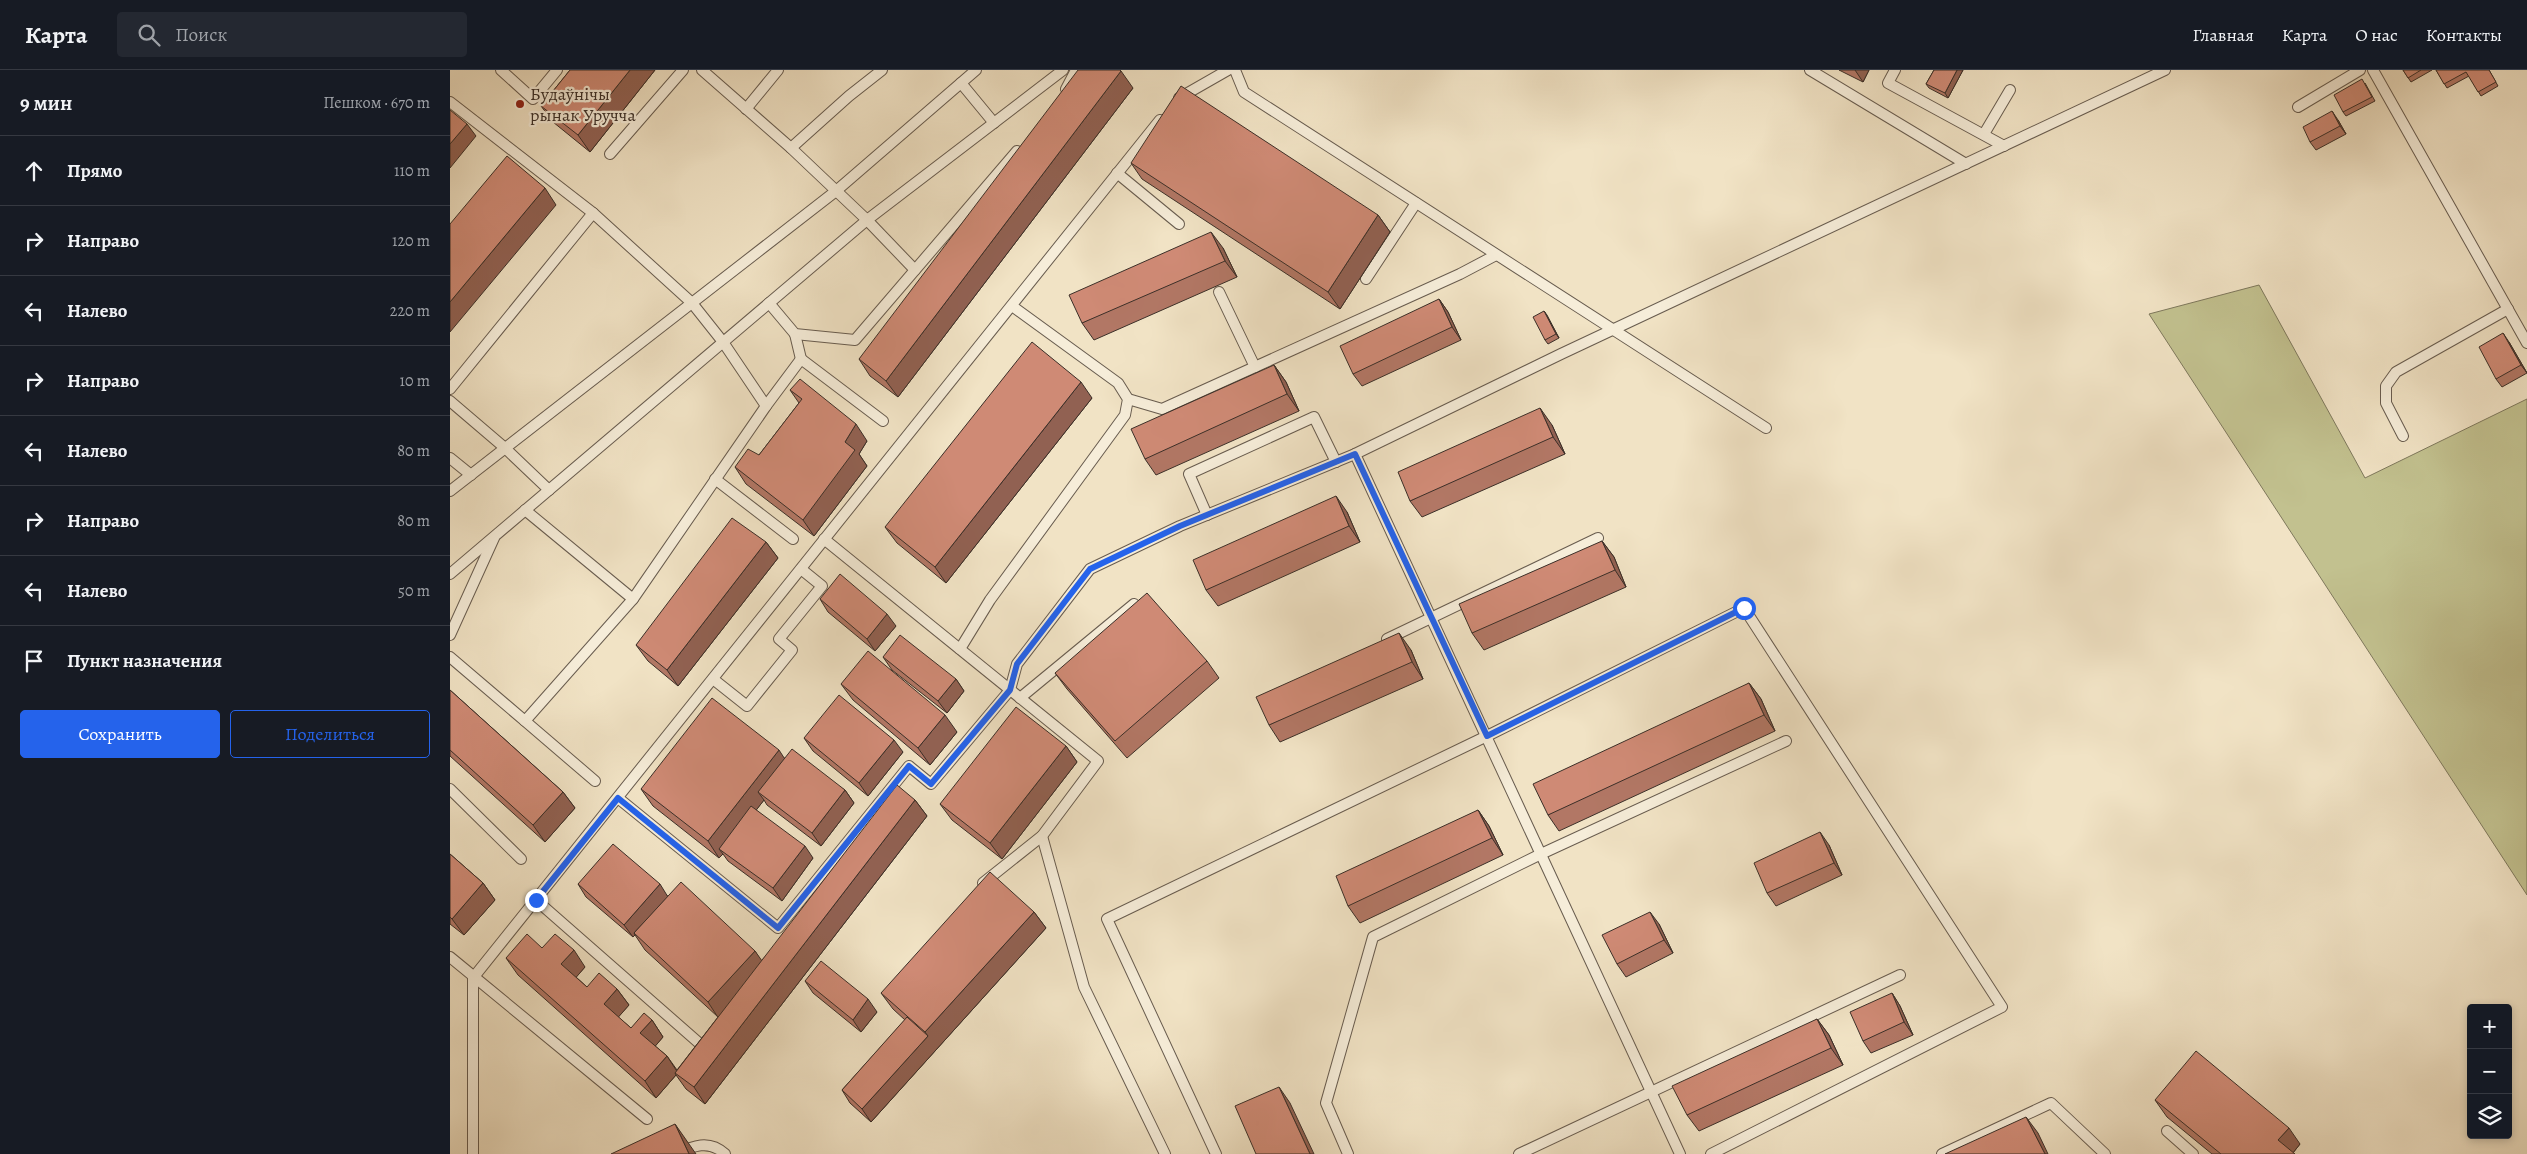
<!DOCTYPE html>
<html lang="ru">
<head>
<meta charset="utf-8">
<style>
	body { margin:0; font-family:Alegreya,serif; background:#242831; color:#f1f3f6 }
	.controls { position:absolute; right:15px; bottom:15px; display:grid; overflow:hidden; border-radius:5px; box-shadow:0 2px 8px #0003 }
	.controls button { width:45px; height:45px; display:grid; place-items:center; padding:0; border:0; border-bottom:1px solid #363941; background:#171b24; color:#f1f3f6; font:25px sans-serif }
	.stop { position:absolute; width:15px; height:15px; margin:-11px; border:4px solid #2563eb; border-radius:50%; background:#fff }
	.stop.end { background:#2563eb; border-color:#fff; box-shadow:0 1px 5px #0008 }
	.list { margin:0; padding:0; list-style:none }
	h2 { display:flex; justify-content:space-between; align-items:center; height:65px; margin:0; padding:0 20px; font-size:21px }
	h2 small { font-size:16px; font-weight:400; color:#9ea1a6 }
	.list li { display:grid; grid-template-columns:32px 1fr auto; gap:15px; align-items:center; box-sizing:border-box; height:70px; padding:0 20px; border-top:1px solid #363941 }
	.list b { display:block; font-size:19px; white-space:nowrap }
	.list em { font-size:16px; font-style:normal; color:#9ea1a6 }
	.actions { display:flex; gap:10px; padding:15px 20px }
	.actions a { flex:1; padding:11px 0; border:1px solid #2563eb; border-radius:5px; text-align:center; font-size:18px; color:#2563eb }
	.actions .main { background:#2563eb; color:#fff }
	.icon { flex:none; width:28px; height:28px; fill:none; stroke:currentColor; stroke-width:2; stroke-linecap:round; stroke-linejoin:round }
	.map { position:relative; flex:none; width:2077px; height:1084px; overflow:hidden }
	header { display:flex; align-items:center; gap:30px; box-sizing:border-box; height:70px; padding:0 25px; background:#171b24; border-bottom:1px solid #363941 }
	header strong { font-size:24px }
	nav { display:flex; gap:28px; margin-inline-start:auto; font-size:18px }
	.search { width:350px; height:45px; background:#242831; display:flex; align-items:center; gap:12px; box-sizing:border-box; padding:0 18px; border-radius:5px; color:#9ea1a6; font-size:19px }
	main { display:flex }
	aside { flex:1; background:#171b24 }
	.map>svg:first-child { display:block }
	.green { fill:#c2c18f; stroke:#7e785c }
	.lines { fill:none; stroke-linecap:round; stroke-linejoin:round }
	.lane-casing { stroke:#685c4f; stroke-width:12 }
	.lane { stroke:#f6edd9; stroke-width:10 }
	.wall { fill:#b27765; stroke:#3b2f28 }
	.shaded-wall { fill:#916152; stroke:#3b2f28 }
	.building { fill:#cf8a75; stroke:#3b2f28 }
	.route { stroke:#2563eb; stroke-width:6 }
	.poi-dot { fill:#8f2418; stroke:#f6edd9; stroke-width:2 }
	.labels { text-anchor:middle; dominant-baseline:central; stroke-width:4.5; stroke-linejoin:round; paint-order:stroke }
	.poi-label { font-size:18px; fill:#3b2f28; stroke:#f6edd9; text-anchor:start }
</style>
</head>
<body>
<header>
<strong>Карта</strong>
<div class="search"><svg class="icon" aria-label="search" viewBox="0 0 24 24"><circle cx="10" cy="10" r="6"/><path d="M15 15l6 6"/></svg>Поиск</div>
<nav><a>Главная</a><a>Карта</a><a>О нас</a><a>Контакты</a></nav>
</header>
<main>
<aside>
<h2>9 мин<small>Пешком · 670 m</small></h2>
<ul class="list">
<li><svg class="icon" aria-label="ahead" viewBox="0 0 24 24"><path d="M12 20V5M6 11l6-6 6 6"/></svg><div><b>Прямо</b></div><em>110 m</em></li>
<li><svg class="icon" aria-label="right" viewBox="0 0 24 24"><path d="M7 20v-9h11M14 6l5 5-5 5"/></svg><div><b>Направо</b></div><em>120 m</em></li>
<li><svg class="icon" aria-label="left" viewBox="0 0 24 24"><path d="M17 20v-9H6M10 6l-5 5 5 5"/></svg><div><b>Налево</b></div><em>220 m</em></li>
<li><svg class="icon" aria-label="right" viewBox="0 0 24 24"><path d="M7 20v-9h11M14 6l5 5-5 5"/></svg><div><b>Направо</b></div><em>10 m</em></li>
<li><svg class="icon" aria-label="left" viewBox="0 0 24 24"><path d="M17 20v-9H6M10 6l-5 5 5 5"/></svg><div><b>Налево</b></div><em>80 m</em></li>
<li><svg class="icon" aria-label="right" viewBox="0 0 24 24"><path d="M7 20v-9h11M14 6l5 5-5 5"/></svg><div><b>Направо</b></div><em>80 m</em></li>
<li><svg class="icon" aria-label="left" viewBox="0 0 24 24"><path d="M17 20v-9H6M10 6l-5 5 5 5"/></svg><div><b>Налево</b></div><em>50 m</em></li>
<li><svg class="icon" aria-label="arrive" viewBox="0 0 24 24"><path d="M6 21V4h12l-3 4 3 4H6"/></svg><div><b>Пункт назначения</b></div></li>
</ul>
<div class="actions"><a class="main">Сохранить</a><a>Поделиться</a></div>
</aside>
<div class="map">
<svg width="2077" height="1084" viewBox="0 0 2077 1084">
	<rect width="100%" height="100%" fill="#f1e3c5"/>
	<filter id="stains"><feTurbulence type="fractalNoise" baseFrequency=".004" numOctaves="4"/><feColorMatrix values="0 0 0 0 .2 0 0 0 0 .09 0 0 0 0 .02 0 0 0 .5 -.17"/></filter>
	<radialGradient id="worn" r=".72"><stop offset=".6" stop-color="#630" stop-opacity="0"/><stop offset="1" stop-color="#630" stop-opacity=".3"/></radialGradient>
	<polygon class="green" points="1809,215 1915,408 2077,329 2077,825 1699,244"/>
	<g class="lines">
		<g class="lane-casing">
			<g id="lane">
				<polyline points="51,0 83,29 107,0"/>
				<polyline points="785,0 794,22 1316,358"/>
				<polyline points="1360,0 1516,94"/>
				<polyline points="1445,0 1438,13 1554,76"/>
				<polyline points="1923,0 2077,273"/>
				<polyline points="511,13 544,53"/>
				<polyline points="616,19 626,0"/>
				<polyline points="729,28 778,0"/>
				<polyline points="0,32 143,143"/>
				<polyline points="1848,37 1910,0"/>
				<polyline points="296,39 328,0"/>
				<polyline points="1534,64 1560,20"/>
				<polyline points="341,78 399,26 432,0"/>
				<polyline points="160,84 233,0"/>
				<polyline points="667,103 729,154"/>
				<polyline points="465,200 417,150 613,0"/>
				<polyline points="916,209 966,133"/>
				<polyline points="769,222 805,297"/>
				<polyline points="319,233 345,264 405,270 567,81"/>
				<polyline points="345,264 351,289"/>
				<polyline points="0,319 143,143 242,233 273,272 316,336 183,529 75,440"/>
				<polyline points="678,329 712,339 1010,204 1046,185"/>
				<polyline points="0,331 55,378 99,420"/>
				<polyline points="316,336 351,289 433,351"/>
				<polyline points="1953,366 1936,333 1936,316 1946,302 2058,239"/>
				<polyline points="905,384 1230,1084"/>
				<polyline points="0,388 21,405"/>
				<polyline points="265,409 343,469"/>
				<polyline points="0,421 386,121 526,0"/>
				<polyline points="757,445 739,404 864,347 886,392"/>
				<polyline points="374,469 648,691 592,766 533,813"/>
				<polyline points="0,504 417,150 341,78 252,0"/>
				<polyline points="0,565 44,468"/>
				<polyline points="937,569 1148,468"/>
				<polyline points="510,579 540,530 675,345 678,329 668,313 562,236"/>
				<polyline points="0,587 75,651 183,529"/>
				<polyline points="263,609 297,636 342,580 329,569 372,516 351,499"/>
				<polyline points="570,628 684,534"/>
				<polyline points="75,651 145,711"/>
				<polyline points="0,719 71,789"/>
				<polyline points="168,728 328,858 459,696 481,714 560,620 567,594 640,499 730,456 905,384 1111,284 1715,0"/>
				<polyline points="592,766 634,917 715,1084"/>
				<polyline points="86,830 249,973"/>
				<polyline points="0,887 197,1049"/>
				<polyline points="1717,1061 1743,1084"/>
				<polyline points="23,1084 23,908 710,50"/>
				<path d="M225,1084C243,1076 259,1069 275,1084"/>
				<polyline points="766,1084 657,849 1037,666 1294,538 1552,937 1261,1084"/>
				<polyline points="898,1084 876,1033 923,867 1091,784 1336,671"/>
				<polyline points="1069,1084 1450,905"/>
				<polyline points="1492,1084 1601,1033 1655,1084"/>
			</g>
		</g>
		<use href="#lane" class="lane"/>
	</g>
	<g class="wall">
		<polygon points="120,0 205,0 140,82 103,52 91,36"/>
		<polygon points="1389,0 1419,0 1413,12"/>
		<polygon points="1484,0 1513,0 1498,28 1479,18 1476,14"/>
		<polygon points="1953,0 1982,0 1961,12"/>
		<polygon points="1986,0 2039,0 2048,16 2031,26 2019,6 1997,18"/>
		<polygon points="1915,13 1925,31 1896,46 1893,42"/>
		<polygon points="683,18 448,327 420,306 409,289"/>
		<polygon points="1888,50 1896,64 1866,80 1860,72"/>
		<polygon points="681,93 928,145 940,162 890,239 692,109"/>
		<polygon points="773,178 787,207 644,270 632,253"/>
		<polygon points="989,229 998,242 1011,270 912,316 903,304"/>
		<polygon points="1094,241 1109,268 1098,274 1095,270"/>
		<polygon points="2059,272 2077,303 2052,317 2046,309"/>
		<polygon points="824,295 836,312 849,341 706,405 695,389"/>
		<polygon points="340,320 417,371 409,384 417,396 364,466 296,414 285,397 309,385 349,333"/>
		<polygon points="642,328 496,513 447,473 435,457"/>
		<polygon points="1102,355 1115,384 972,447 960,431"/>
		<polygon points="897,442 910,472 768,536 756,520"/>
		<polygon points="1152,471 1164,487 1176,517 1034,580 1022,563"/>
		<polygon points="316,472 328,488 228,616 198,591 186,575"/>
		<polygon points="370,529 446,556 425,581 378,542"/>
		<polygon points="961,580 973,609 830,672 819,655"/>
		<polygon points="433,587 506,609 514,621 497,643 442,600"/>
		<polygon points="757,591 769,608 677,688 617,619 605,603"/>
		<polygon points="1299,613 1311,629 1325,661 1109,761 1098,745"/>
		<polygon points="391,614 507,662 480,695 403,630"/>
		<polygon points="0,620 113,722 125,738 95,772 0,686"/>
		<polygon points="354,668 453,682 418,726 363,681"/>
		<polygon points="616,676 627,692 552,789 502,750 490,734"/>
		<polygon points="335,688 395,720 404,733 371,776 317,735 314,730 306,740 363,788 332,831 278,791 273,784 269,788 203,736 191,719"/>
		<polygon points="465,730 477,746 255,1034 236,1019 226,1005 206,1028 68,905 56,888 92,878 135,897 126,907 137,917 167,919 179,935 168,947 181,958 202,950 213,967 205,976 217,986 227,1000 268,947 195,880 185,865 183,867 136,827 128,814 218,826 305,881 311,891"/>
		<polygon points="1028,740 1039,756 1053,785 910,853 898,836"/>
		<polygon points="1379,775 1392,805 1326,836 1317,823"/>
		<polygon points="0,784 33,813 45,830 14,865 0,854"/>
		<polygon points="584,842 596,858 421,1052 400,1033 392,1020 455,950 443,939 431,923"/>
		<polygon points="1209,854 1223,883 1176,907 1167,894"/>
		<polygon points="355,911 427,942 411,962 363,923"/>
		<polygon points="1442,923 1450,936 1463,965 1421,983 1413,971"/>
		<polygon points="1367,949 1379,965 1393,995 1249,1061 1237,1045"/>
		<polygon points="1705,1030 1850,1074 1843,1083 1845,1084 1762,1084 1717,1047"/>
	</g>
	<g class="shaded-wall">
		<polygon points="180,0 205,0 140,82 128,65"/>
		<polygon points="1405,0 1419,0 1413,12"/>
		<polygon points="1507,0 1513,0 1498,28 1495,23"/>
		<polygon points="671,1 683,18 448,327 436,311"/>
		<polygon points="1882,41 1888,50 1896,64 1890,56"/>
		<polygon points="17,54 26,66 0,98 0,74"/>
		<polygon points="95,118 106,135 0,262 0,232"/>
		<polygon points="928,145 940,162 890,239 878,222"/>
		<polygon points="761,162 773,178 787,207 775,191"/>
		<polygon points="989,229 998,242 1011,270 1002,257"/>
		<polygon points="1094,241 1097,245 1109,268 1106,264"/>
		<polygon points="2053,263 2059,272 2077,303 2071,295"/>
		<polygon points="824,295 836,312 849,341 837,324"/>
		<polygon points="631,312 642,328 496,513 485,497"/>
		<polygon points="1090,338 1102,355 1115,384 1103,367"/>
		<polygon points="406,354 417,371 409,384 417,396 364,466 353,450 395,372"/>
		<polygon points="886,426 897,442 910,472 899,456"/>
		<polygon points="1152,471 1164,487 1176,517 1165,500"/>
		<polygon points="316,472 328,488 228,616 217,600"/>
		<polygon points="437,544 446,556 425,581 417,569"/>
		<polygon points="949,563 961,580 973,609 962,592"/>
		<polygon points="506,609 514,621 497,643 488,631"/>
		<polygon points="1299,613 1311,629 1325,661 1314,645"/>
		<polygon points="495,645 507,662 480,695 468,678"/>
		<polygon points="444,670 453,682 418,726 409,713"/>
		<polygon points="616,676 627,692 552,789 540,773"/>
		<polygon points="329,680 340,697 308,722 314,730 274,782 269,779 273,784 269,788 258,771"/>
		<polygon points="395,720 404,733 371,776 362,763"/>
		<polygon points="113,722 125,738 95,772 83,755"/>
		<polygon points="465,730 477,746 255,1034 244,1017"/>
		<polygon points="1028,740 1039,756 1053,785 1042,768"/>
		<polygon points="1370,762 1379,775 1392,805 1384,793"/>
		<polygon points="355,776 363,788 332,831 323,818"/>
		<polygon points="33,813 45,830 14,865 2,849"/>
		<polygon points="210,814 218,827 184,863 185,865 183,867 174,855"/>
		<polygon points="584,842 596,858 421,1052 412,1039 478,966 475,962"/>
		<polygon points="1200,842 1209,854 1223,883 1214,870"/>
		<polygon points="124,880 135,897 123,911 111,894"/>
		<polygon points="305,881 317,898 269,949 258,932"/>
		<polygon points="167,919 179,935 165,951 154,934"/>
		<polygon points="1442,923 1450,936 1463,965 1454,952"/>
		<polygon points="418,929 427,942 411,962 403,950"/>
		<polygon points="1367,949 1379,965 1393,995 1381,978"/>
		<polygon points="202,950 213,967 202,980 190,963"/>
		<polygon points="217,986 228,1003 225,1003 226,1005 206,1028 195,1011"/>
		<polygon points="829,1017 840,1033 864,1084 860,1084"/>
		<polygon points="1576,1047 1588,1063 1598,1084 1595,1084"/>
		<polygon points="225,1054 246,1084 239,1084"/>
		<polygon points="1839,1058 1850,1074 1842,1084 1828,1070"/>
	</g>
	<g class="building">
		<polygon points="120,0 180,0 128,65 91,36"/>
		<polygon points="628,0 670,0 671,1 436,311 409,289"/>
		<polygon points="1484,0 1507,0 1495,23 1476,14"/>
		<polygon points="1953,0 1971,0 1958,8"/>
		<polygon points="1986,0 2039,0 2046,12 2028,22 2016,2 1994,14"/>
		<polygon points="1912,9 1922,27 1893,42 1884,25"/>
		<polygon points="731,16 928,145 878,222 681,93"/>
		<polygon points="0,40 17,54 0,74"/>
		<polygon points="1882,41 1890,56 1860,72 1853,57"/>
		<polygon points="57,86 95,118 0,232 0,154"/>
		<polygon points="761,162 775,191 632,253 619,225"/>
		<polygon points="989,229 1002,257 903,304 890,276"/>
		<polygon points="1094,241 1106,264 1095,270 1083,247"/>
		<polygon points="2053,263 2071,295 2046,309 2029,277"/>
		<polygon points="582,272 631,312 485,497 435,457"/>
		<polygon points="824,295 837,324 695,389 681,359"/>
		<polygon points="350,309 406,354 395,372 405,380 353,450 285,397 298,379 309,385 352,329 340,320"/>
		<polygon points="1090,338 1103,367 960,431 948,402"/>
		<polygon points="886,426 899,456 756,520 743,490"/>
		<polygon points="282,448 316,472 217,600 186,575"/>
		<polygon points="1152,471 1165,500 1022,563 1009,534"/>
		<polygon points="390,504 437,544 417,569 370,529"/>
		<polygon points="697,523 757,591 665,671 605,603"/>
		<polygon points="949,563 962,592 819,655 806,627"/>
		<polygon points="450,565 506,609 488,631 433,587"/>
		<polygon points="418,581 495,645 468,678 391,614"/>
		<polygon points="1299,613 1314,645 1098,745 1083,714"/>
		<polygon points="0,620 113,722 83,755 0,680"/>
		<polygon points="389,625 444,670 409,713 354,668"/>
		<polygon points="262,628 329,680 258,771 191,719"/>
		<polygon points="566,637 616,676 540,773 490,734"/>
		<polygon points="342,679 395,720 362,763 308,722"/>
		<polygon points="447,715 465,730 244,1017 225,1003"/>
		<polygon points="301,736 355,776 323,818 269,779"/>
		<polygon points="1028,740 1042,768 898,836 886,806"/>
		<polygon points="1370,762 1384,793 1317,823 1304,793"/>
		<polygon points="163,774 210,814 174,855 128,814"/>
		<polygon points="0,784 33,813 2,849 0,847"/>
		<polygon points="540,802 584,842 475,962 431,923"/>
		<polygon points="231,812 305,881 258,932 184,863"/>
		<polygon points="1200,842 1214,870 1167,894 1152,865"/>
		<polygon points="77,864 92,878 105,864 124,880 111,894 137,917 149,903 167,919 154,934 181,958 194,943 202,950 190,963 217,986 195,1011 56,888"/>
		<polygon points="371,891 418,929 403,950 355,911"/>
		<polygon points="1442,923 1454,952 1413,971 1400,942"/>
		<polygon points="457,947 478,966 412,1039 392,1020"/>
		<polygon points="1367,949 1381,978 1237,1045 1222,1016"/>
		<polygon points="1746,981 1839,1058 1828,1070 1845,1084 1771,1084 1705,1030"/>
		<polygon points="829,1017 860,1084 806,1084 785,1036"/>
		<polygon points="1576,1047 1595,1084 1495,1084"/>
		<polygon points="225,1054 239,1084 161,1084"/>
	</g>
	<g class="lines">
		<polyline class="route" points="86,830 168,728 328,858 459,696 481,714 560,620 567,594 640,499 730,456 905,384 1037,666 1294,538"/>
	</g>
	<circle class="poi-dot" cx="70" cy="34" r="5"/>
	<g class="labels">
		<g class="poi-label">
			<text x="80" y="24">Будаўнічы<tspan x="80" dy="21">рынак Уручча</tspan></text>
		</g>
	</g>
	<rect width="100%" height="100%" filter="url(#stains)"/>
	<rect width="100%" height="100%" fill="url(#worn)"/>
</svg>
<div class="controls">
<button>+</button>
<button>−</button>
<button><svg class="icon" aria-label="layers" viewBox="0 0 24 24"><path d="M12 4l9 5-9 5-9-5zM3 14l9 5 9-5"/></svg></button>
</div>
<div class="stop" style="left:1294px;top:538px"></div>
<div class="stop end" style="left:86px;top:830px"></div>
</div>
</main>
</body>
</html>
